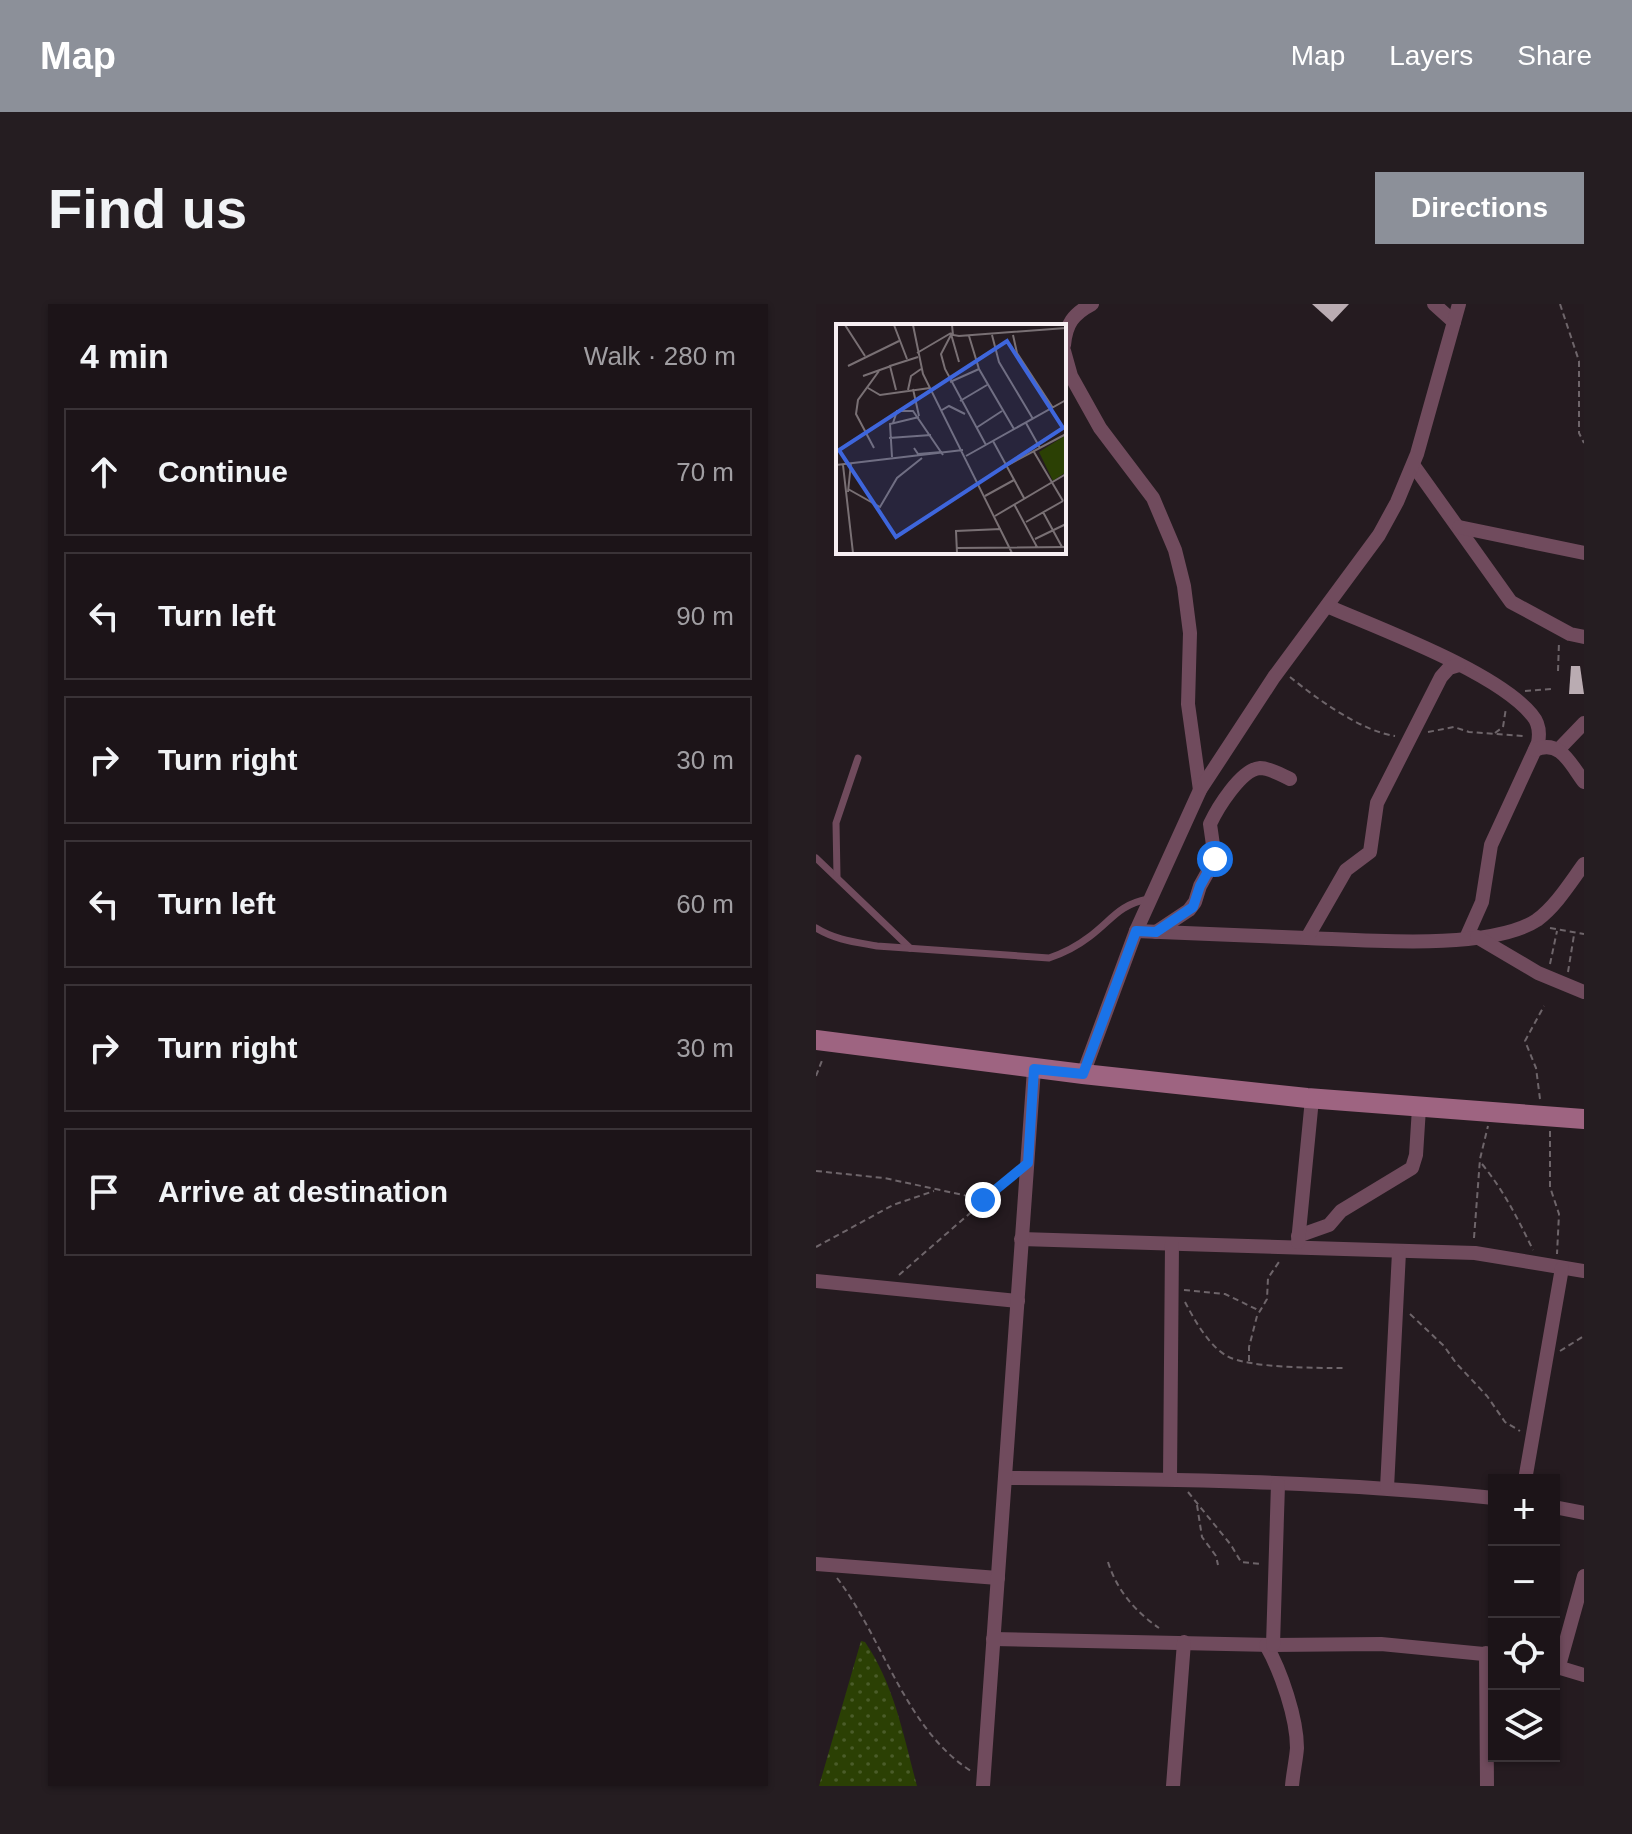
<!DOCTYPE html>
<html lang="en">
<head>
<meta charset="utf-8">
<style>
	body { margin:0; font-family:Helvetica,sans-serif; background:#251d21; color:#f1f3f6 }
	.controls { position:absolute; right:24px; bottom:24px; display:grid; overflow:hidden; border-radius:0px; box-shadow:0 2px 6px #0004 }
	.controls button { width:72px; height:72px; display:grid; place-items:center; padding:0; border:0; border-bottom:2px solid #3a3337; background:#1c1418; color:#f1f3f6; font:40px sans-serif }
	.stop { position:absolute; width:24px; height:24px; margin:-18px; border:6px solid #1a73e8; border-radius:50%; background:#fff }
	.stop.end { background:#1a73e8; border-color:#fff; box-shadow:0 2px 8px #0008 }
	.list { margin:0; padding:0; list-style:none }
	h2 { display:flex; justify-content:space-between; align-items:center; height:104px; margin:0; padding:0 32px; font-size:34px }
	h2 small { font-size:26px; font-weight:400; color:#a09ea2 }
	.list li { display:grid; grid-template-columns:52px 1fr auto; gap:24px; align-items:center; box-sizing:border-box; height:128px; margin:0 16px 16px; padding:0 16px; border:2px solid #3a3337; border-radius:0px }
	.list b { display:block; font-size:30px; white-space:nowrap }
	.list em { font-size:26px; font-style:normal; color:#a09ea2 }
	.icon { flex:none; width:44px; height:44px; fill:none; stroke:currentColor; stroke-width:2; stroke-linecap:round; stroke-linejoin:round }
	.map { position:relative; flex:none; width:768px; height:1482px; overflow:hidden; border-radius:0px }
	header { display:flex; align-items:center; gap:48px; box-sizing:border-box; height:112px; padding:0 40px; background:#8c9099; color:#fff }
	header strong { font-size:38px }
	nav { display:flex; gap:44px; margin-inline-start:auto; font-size:28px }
	.intro { display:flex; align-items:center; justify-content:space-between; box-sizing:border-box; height:192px; padding:0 48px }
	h1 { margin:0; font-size:56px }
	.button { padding:20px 36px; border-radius:0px; background:#8c9099; color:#fff; font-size:28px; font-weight:700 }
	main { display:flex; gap:48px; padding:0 48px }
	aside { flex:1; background:#1c1418; border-radius:0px; box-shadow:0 2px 6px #0004 }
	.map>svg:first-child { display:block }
	.grass { fill:url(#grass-dots) }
	.building { fill:#baacb2 }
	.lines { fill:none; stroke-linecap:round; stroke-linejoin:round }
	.path { stroke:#6e656a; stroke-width:2; stroke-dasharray:6 4; stroke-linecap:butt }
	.lane { stroke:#704b5d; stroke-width:7 }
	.street { stroke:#704b5d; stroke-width:14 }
	.secondary { stroke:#9e6481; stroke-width:20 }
	.route { stroke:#1a73e8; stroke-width:10 }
	.inset-road { fill:none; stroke:#797074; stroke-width:2 }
	.view { fill:#3e66dc; fill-opacity:0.15; stroke:#3e66dc; stroke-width:4 }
	.inset-edge { fill:none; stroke:#f7eff3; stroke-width:4 }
</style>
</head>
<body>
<header>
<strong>Map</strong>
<nav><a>Map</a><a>Layers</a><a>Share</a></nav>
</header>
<div class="intro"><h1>Find us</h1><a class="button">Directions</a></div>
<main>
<aside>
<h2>4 min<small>Walk · 280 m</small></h2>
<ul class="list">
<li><svg class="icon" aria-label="ahead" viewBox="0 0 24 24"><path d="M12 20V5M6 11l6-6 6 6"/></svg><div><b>Continue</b></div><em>70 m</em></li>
<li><svg class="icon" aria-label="left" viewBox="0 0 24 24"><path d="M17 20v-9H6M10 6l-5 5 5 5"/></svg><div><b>Turn left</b></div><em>90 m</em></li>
<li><svg class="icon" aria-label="right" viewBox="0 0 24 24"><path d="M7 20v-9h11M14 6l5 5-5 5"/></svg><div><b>Turn right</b></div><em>30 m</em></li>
<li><svg class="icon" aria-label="left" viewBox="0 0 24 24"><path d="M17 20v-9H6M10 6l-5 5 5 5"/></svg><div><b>Turn left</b></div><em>60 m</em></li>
<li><svg class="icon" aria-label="right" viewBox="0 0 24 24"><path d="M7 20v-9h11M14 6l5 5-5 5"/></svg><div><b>Turn right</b></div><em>30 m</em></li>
<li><svg class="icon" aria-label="arrive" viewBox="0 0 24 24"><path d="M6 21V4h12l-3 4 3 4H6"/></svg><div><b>Arrive at destination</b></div></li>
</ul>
</aside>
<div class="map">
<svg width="768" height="1482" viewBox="0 0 768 1482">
	<defs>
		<pattern id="grass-dots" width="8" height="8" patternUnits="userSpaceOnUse" patternTransform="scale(2)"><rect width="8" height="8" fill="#2b4004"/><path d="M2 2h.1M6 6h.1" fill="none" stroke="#4a5c29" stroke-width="1.8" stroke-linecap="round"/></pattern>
	</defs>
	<rect width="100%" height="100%" fill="#251b20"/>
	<path class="grass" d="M45,1337L49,1338C78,1380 88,1433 101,1482H3Z"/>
	<g class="building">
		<polygon points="496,0 533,0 516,18"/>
		<polygon points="755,362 764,362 768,390 753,390"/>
	</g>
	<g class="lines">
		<g class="path">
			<polyline points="744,0 763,57 763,129 768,139"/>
			<polyline points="742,367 743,338"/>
			<path d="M474,373C501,395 545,427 579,432"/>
			<polyline points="709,387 736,385"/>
			<polyline points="612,428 638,423 653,428 708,432"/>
			<polyline points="679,429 687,423 690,404"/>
			<polyline points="734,624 768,630"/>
			<polyline points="734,660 741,627"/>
			<polyline points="752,668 758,631"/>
			<polyline points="0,772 7,754"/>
			<polyline points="724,795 720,764 709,737 728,702"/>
			<polyline points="734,827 734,883 743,910 741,950"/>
			<path d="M666,860C688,887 702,915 717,946"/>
			<polyline points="0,867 68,874 166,895"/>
			<polyline points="658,934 664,855 672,822"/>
			<polyline points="0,943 77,901 118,887"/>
			<polyline points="83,971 199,870"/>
			<polyline points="368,986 409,990 444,1007"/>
			<path d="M369,998C379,1017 393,1042 411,1052C431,1064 502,1064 528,1064"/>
			<polyline points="594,1010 628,1042 640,1059 671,1092 689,1118 704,1127"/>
			<polyline points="744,1047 768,1032"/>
			<polyline points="433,1057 433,1043 441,1012 451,995 452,974 465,955"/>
			<polyline points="372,1188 415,1241 425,1258 446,1260"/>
			<polyline points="381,1201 386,1233 400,1252 402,1261"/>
			<path d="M292,1258C301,1287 320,1308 343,1324"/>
			<path d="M21,1274C67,1334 89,1425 155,1467"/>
		</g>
		<g class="lane">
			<polyline points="0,554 94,644"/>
			<polyline points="21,572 20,519 42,454"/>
			<path d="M0,624C19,636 39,638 61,642L233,654C248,649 260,643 273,633C296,616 302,601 332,595"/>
		</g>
		<g class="street">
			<polyline points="618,0 638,18"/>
			<path d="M248,41C250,20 257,10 276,0"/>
			<polyline points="248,47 255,72 284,124 337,194 359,246 368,282 374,329 372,400 384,486"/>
			<polyline points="598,162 695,298 754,330 768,333"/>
			<polyline points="643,223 768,249"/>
			<path d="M511,302C564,325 681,368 716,411C723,419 724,429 722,439L675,541L666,598L650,634"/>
			<polyline points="743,445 768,419"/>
			<path d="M719,446C744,434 755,461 768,478"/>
			<path d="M320,627C377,629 434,632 491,634C547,636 675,647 721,616C740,602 754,579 768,560"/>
			<path d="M340,628L373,606L379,598L384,582L399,555L394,520C401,505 425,465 444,464C454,464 465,471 474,475"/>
			<polyline points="661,633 722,669 768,688"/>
			<polyline points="491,634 530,566 554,548 561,499 625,373 633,364 643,361"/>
			<polyline points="267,770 320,627 384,486 458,373 563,231 581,198 601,150 643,0"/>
			<polyline points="482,932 513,921 525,907 596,864 600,851 603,804"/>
			<polyline points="205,935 659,949 768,967"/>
			<polyline points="482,938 496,795"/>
			<polyline points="0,977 202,997"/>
			<path d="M190,1174C353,1175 516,1177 678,1194"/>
			<polyline points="354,1175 356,940"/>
			<polyline points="709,1176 746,964"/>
			<polyline points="571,1184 583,948"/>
			<polyline points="738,1203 768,1209"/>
			<polyline points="0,1260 182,1274"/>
			<polyline points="177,1335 457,1341 565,1340 678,1351"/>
			<path d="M450,1341C465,1367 481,1414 481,1444C480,1457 477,1469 476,1482"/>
			<polyline points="457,1341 462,1180"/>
			<polyline points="670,1349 671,1482"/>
			<polyline points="738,1362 768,1371"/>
			<polyline points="743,1362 768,1272"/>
			<polyline points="167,1482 218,765"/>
			<polyline points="357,1482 368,1338"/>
		</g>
		<polyline class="secondary" points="0,736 267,770 491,794 768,815"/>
	</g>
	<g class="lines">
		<polyline class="route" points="167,896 212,859 218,765 267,770 320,627 340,628 377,603 384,582 399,555"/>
	</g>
	<g transform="translate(20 20)">
		<rect width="230" height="230" fill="#251b20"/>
		<path d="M230,111V148L217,157L203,128Z" fill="#2b4004"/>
		<path class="inset-road" d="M9,1L29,32M58,1L71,35M77,1L87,50L176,229M116,1L117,11L123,12L230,4M116,9L105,30L109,45L150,121M115,10L123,38M156,11L163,38L197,95M177,11L181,29L217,84M133,12L143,45L178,105M81,29L115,9M12,42L63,17M27,52L55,42M114,58L143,45M32,64L44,71L94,64M77,65L83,92M60,66L54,42L82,33M72,66L75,52L85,45M124,77L151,61M106,86L113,82L129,90M57,99L61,87H77L107,131M190,99L204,124M140,104L166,87M53,114L95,111M157,117L188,174M38,124L20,90L22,76L43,47M78,124L82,130L106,128M198,128L227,177M130,132L230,76M56,133L54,100L83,93M0,141L127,126M7,141L17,229M170,142L230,110M12,165L44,183L61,154L86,134M12,168L15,139M149,172L178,156M178,180L201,223M207,188L226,223M159,192L230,150M190,198L227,177M199,215L230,200M121,224L230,223M121,229L120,207L165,205"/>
		<path class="view" d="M171,17L227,104L60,213L3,126Z"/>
		<rect width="230" height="230" class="inset-edge"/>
	</g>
</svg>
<div class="controls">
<button>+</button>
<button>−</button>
<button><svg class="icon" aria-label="locate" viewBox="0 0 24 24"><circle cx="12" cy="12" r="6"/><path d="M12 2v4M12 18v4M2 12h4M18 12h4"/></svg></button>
<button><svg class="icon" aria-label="layers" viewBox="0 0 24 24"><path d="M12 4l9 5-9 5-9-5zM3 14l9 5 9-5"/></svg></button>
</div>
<div class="stop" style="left:399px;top:555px"></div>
<div class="stop end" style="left:167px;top:896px"></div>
</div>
</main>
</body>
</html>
